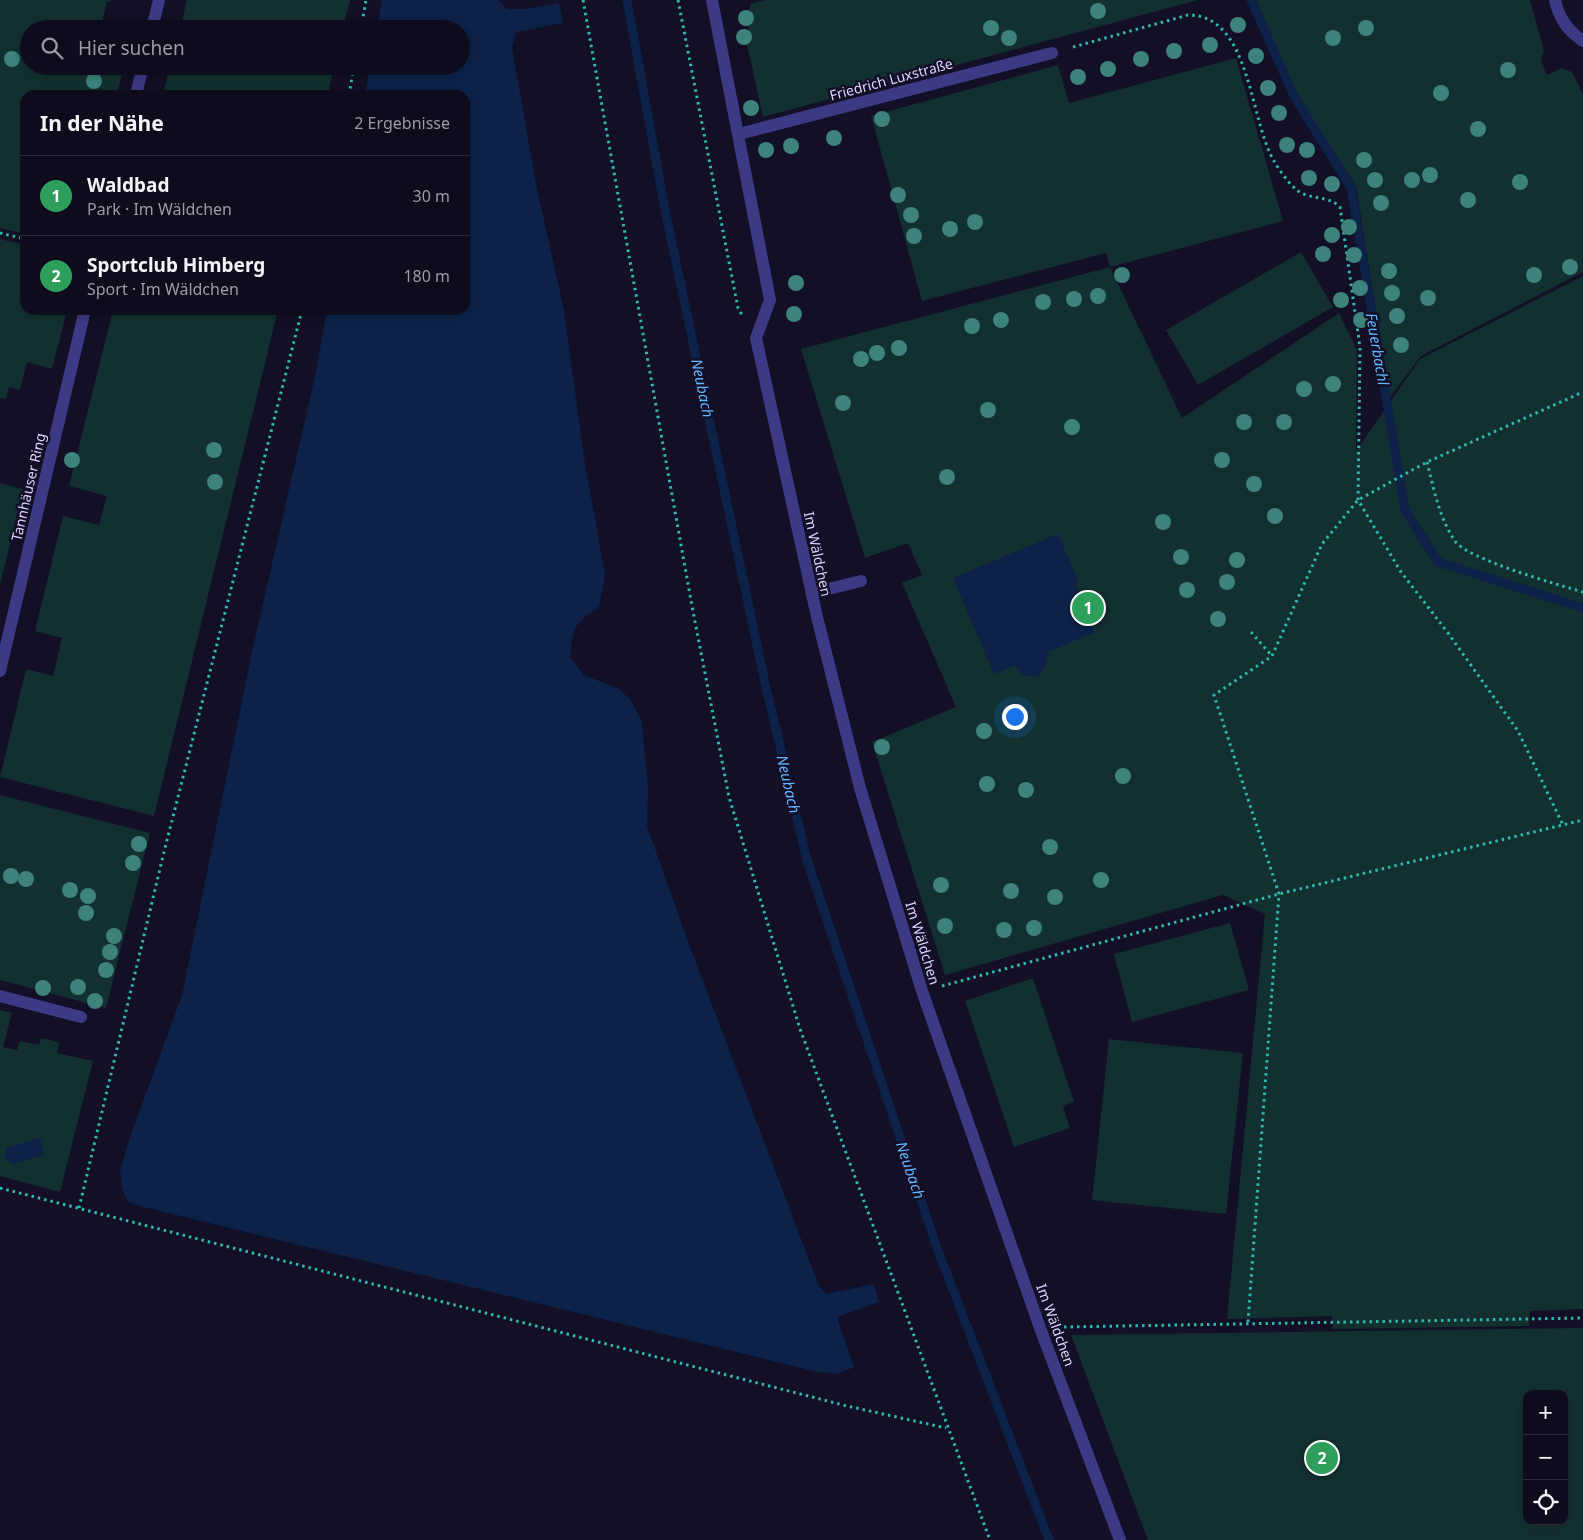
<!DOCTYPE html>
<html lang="de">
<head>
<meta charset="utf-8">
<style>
	body { margin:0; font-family:"Noto Sans",sans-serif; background:#171425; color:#f1f3f6 }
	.controls { position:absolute; right:15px; bottom:15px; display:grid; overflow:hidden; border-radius:10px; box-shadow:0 2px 8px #0003 }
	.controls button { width:45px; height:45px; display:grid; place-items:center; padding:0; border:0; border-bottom:1px solid #2e2b3b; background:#0e0b1c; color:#f1f3f6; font:25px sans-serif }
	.you { position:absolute; left:1014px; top:716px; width:18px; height:18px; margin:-12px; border:4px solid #fff; border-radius:50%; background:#1a73e8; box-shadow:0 0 0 8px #1a73e833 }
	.badge { display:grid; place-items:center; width:32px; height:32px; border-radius:50%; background:#8c9099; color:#fff; font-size:16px; font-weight:700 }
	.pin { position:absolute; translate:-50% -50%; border:2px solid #fff; box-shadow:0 1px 5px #0006 }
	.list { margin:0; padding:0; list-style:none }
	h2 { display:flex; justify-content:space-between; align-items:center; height:65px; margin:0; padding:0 20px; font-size:21px }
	h2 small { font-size:16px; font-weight:400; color:#9b9ba3 }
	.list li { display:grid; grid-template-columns:32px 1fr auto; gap:15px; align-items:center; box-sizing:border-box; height:80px; padding:0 20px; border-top:1px solid #2e2b3b }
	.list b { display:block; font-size:19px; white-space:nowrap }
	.list p { margin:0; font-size:16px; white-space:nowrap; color:#9b9ba3 }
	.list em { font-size:16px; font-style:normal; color:#9b9ba3 }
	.icon { flex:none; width:28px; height:28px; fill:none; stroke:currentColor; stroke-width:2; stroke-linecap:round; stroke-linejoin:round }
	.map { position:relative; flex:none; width:1583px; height:1540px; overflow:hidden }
	.search { position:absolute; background:#0e0b1c; box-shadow:0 2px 8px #0003; left:20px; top:20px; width:450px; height:55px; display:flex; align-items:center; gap:12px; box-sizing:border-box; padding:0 18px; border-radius:28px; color:#9b9ba3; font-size:19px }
	.panel { position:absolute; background:#0e0b1c; box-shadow:0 2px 8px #0003; left:20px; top:90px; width:450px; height:225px; border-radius:15px }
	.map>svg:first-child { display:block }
	.green { fill:#12302f; fill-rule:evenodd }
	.water { fill:#0c2248 }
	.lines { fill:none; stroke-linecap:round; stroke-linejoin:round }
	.stream { stroke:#0c2248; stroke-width:9 }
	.path { stroke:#2fb8b0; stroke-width:3; stroke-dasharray:2.5 4; stroke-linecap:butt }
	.minor { stroke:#3d3a85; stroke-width:12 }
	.tree { fill:#3d827b }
	.labels { text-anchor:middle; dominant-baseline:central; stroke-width:5; stroke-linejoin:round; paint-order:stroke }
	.street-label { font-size:14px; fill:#d9d4ff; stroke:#130f26 }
	.water-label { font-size:15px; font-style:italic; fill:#62b6ff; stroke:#130f26 }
</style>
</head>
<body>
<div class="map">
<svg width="1583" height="1540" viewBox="0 0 1583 1540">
	<rect width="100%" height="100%" fill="#130f26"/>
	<g class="green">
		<polygon points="0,0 111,0 111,2 107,1 102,22 128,29 29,29 29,66 124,66 117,95 25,95 25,234 0,228"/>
		<polygon points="187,0 350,0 343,29 180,29"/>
		<polygon points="765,0 1198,0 763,117 747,44 750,4"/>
		<polygon points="1256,0 1530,0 1544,51 1541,61 1547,75 1561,68 1572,72 1583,94 1583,272 1421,356 1390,397 1356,187 1297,95"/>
		<polygon points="1236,58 1283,221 1110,267 1182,418 1339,313 1357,350 1356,451 1420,359 1583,276 1583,1309 1530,1311 1529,1326 1333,1329 1332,1316 1227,1319 1265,914 1223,895 945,975 872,742 956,707 902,583 922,575 908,543 865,558 801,349 1110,267 1106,253 922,301 871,116 1058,65 1069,103"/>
		<polygon points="170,66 334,66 328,95 163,95"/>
		<polygon points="0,239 25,245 25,310 67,310 52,369 27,362 20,390 9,387 6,399 0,398"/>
		<polygon points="1301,252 1333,307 1198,385 1166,330"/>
		<polygon points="113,310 278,310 154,816 0,777 26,669 53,676 62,638 35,631 63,516 99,525 107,496 69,486"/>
		<polygon points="0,483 23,489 0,585"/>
		<polygon points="0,795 150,833 106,1008 0,980"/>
		<polygon points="1230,923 1249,990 1132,1022 1114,954"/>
		<polygon points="1033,978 1074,1102 1063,1106 1070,1128 1014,1147 965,1001"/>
		<polygon points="0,1010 12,1013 3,1047 17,1050 20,1041 39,1045 41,1038 59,1042 57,1053 93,1061 60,1192 0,1176"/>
		<polygon points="1109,1039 1243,1053 1226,1214 1092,1200"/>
		<path d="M1583,1328V1540H1148L1071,1335ZM1527,1394H1564V1521H1527Z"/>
	</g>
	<g class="water">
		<path d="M382,0H498L507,9H524L559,3L563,23L516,32L512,48L537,189L564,310L584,458L605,574L599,607C573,625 574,625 570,657L584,675L619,689L631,700L642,722L648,788L647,826L687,939L819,1286L827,1294L874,1284L879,1302L840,1316L838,1321L854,1367L837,1374L814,1371L136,1205L128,1202L122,1188L120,1171L130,1137L182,995L253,647L316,372L327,310H465V95H365L370,66H461V29H377Z"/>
		<polygon points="1058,534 1078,580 1075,583 1095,632 1048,652 1046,664 1038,677 1023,675 1015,665 994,674 953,578"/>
		<polygon points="40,1138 44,1155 12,1164 4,1156 8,1147"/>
	</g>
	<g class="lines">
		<g class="stream">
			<polyline points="627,0 665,210 765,683 807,860 937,1248 1049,1540"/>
			<polyline points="1251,0 1294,96 1351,188 1405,510 1438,562 1583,608"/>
		</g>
		<g class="path">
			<polyline points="583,0 692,606 729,797 800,1029 990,1540"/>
			<polyline points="678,0 738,308 742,315"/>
			<polyline points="361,29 366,0"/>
			<path d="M1073,47L1188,15C1251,15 1249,119 1274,161C1279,170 1290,185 1298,191C1311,200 1328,195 1340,207L1360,347L1358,500L1401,572L1448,633L1518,731L1563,825"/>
			<polyline points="349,95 354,66"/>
			<polyline points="0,233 25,239"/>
			<path d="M1427,462C1434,489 1439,518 1455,541C1467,559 1559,585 1583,592"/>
			<polyline points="1251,632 1272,656"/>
			<polyline points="942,986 1279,894 1583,820"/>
			<polyline points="0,1188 847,1406 946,1428"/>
			<polyline points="79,1208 164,852 302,310"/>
			<polyline points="1248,1322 1279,894 1214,695 1272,656 1322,544 1358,500 1427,462 1583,392"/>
			<polyline points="1064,1327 1583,1318"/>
		</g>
		<g class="minor">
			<polyline points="712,0 770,300 756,338 817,617 860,788 922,991 1040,1328 1120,1540"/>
			<path d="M1555,0C1559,18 1567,30 1583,41"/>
			<polyline points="152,29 159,0"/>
			<polyline points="136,95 143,66"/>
			<polyline points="739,134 1052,53"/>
			<polyline points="812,593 861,581"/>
			<polyline points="0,671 85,310"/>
			<polyline points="0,996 81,1017"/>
		</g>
	</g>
	<g class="tree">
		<circle cx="1098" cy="11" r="8"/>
		<circle cx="746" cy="18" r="8"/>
		<circle cx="1238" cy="25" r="8"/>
		<circle cx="991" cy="28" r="8"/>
		<circle cx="1366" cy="28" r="8"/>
		<circle cx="744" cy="37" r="8"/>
		<circle cx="1009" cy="38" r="8"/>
		<circle cx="1333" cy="38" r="8"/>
		<circle cx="1210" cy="45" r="8"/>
		<circle cx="1174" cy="51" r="8"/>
		<circle cx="1256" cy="56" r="8"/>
		<circle cx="12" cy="59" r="8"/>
		<circle cx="1141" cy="59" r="8"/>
		<circle cx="1108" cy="69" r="8"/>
		<circle cx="1508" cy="70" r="8"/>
		<circle cx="1078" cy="77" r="8"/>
		<circle cx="94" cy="81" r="8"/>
		<circle cx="1268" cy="88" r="8"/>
		<circle cx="1441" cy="93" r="8"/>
		<circle cx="751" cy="108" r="8"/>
		<circle cx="1279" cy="113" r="8"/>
		<circle cx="882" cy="119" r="8"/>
		<circle cx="1478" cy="129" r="8"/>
		<circle cx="834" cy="138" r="8"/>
		<circle cx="1287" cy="145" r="8"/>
		<circle cx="791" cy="146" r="8"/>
		<circle cx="766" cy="150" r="8"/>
		<circle cx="1307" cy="150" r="8"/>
		<circle cx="1364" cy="160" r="8"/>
		<circle cx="1430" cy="175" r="8"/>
		<circle cx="1309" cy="178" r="8"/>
		<circle cx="1375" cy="180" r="8"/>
		<circle cx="1412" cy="180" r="8"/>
		<circle cx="1520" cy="182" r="8"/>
		<circle cx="1332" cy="184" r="8"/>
		<circle cx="898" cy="195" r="8"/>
		<circle cx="1468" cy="200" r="8"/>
		<circle cx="1381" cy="203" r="8"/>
		<circle cx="911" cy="215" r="8"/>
		<circle cx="975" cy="222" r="8"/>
		<circle cx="1349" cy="227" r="8"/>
		<circle cx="950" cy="229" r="8"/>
		<circle cx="1332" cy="235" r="8"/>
		<circle cx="914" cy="236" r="8"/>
		<circle cx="1323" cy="254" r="8"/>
		<circle cx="1354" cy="255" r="8"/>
		<circle cx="1570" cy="267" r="8"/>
		<circle cx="1389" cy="271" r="8"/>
		<circle cx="1122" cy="275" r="8"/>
		<circle cx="1534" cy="275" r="8"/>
		<circle cx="796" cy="283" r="8"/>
		<circle cx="1360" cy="288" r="8"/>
		<circle cx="1392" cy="293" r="8"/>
		<circle cx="1098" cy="296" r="8"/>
		<circle cx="1428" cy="298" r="8"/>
		<circle cx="1074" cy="299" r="8"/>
		<circle cx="1341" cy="300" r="8"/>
		<circle cx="1043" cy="302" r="8"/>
		<circle cx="794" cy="314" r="8"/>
		<circle cx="1397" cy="316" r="8"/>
		<circle cx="1001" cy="320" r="8"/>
		<circle cx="1361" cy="320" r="8"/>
		<circle cx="972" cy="326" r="8"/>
		<circle cx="1401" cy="345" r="8"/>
		<circle cx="899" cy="348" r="8"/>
		<circle cx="877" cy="353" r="8"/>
		<circle cx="861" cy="359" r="8"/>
		<circle cx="1333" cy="384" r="8"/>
		<circle cx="1304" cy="389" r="8"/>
		<circle cx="843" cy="403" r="8"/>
		<circle cx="988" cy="410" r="8"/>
		<circle cx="1244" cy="422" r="8"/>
		<circle cx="1284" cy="422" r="8"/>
		<circle cx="1072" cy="427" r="8"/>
		<circle cx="214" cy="450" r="8"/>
		<circle cx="72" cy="460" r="8"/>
		<circle cx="1222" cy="460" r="8"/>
		<circle cx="947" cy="477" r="8"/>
		<circle cx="215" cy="482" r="8"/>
		<circle cx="1254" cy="484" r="8"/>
		<circle cx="1275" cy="516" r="8"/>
		<circle cx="1163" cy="522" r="8"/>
		<circle cx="1181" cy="557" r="8"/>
		<circle cx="1237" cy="560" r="8"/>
		<circle cx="1227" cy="582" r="8"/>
		<circle cx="1187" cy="590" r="8"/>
		<circle cx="1218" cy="619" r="8"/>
		<circle cx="984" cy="731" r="8"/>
		<circle cx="882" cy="747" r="8"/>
		<circle cx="1123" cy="776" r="8"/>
		<circle cx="987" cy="784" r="8"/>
		<circle cx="1026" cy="790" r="8"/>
		<circle cx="139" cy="844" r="8"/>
		<circle cx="1050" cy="847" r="8"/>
		<circle cx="133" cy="863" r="8"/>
		<circle cx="11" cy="876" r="8"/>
		<circle cx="26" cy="879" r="8"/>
		<circle cx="1101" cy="880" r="8"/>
		<circle cx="941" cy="885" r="8"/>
		<circle cx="70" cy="890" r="8"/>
		<circle cx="1011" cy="891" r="8"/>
		<circle cx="88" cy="896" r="8"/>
		<circle cx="1055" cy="897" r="8"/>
		<circle cx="86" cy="913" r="8"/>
		<circle cx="945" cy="926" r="8"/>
		<circle cx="1034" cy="928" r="8"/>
		<circle cx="1004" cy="930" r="8"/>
		<circle cx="114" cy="936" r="8"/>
		<circle cx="110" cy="952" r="8"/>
		<circle cx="106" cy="970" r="8"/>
		<circle cx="78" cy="987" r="8"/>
		<circle cx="43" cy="988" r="8"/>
		<circle cx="95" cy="1001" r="8"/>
	</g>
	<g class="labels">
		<g class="street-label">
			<text transform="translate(891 79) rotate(-15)">Friedrich Luxstraße</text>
			<text transform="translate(28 487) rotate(-77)">Tannhäuser Ring</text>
			<text transform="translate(818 554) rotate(78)">Im Wäldchen</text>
			<text transform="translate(923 943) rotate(73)">Im Wäldchen</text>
			<text transform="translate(1056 1325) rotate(70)">Im Wäldchen</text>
		</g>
		<g class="water-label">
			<text transform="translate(1378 349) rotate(80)">Feuerbachl</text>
			<text transform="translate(703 388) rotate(78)">Neubach</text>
			<text transform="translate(789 784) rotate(77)">Neubach</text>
			<text transform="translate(911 1170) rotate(71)">Neubach</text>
		</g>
	</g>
</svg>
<div class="controls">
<button>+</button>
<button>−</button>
<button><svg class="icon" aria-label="locate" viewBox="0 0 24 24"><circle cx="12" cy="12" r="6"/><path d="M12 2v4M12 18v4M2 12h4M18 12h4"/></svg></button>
</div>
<div class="you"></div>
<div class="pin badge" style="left:1088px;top:608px;background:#2e9e5b">1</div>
<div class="pin badge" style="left:1322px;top:1458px;background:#2e9e5b">2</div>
<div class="search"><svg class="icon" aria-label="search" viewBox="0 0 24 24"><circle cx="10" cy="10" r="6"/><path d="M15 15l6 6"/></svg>Hier suchen</div>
<section class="panel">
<h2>In der Nähe<small>2 Ergebnisse</small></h2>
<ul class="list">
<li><span class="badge" style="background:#2e9e5b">1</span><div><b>Waldbad</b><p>Park · Im Wäldchen</p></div><em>30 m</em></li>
<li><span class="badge" style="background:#2e9e5b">2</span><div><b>Sportclub Himberg</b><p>Sport · Im Wäldchen</p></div><em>180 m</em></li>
</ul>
</section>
</div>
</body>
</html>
